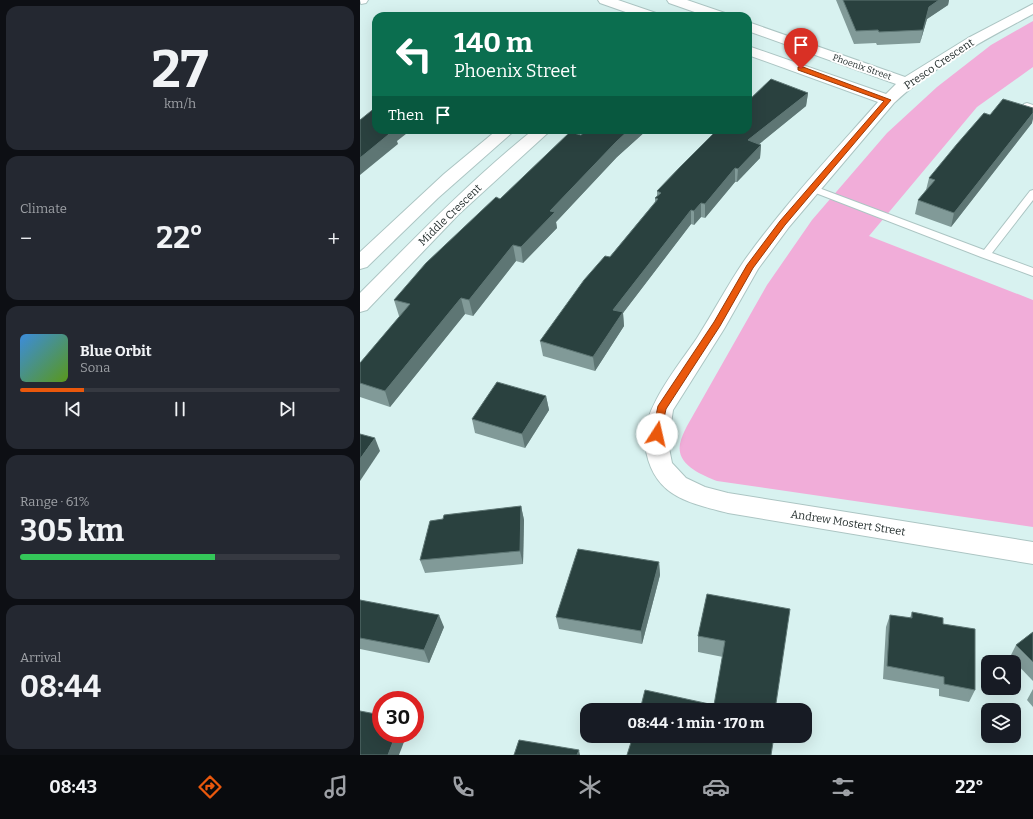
<!DOCTYPE html>
<html lang="en">
<head>
<meta charset="utf-8">
<style>
	:root { --surface:#171b24; --page:#242831; --text:#f1f3f6; --muted:#9ea1a6; --line:#363941; --accent:#ea580c }
	body { margin:0; font-family:Bitter,serif; background:var(--page); color:var(--text); height:100vh; display:flex; flex-direction:column; font-size:15px; white-space:nowrap }
	* { box-sizing:border-box; margin:0 }
	p { font-size:13px; color:var(--muted) }
	.icon { flex:none; width:22px; height:22px; fill:none; stroke:currentColor; stroke-width:2; stroke-linecap:round; stroke-linejoin:round }
	.map { position:relative; flex:1; overflow:hidden }
	.side { display:flex; flex-direction:column; gap:6px; padding:6px; background:#0d0f14; width:360px }
	.side>* { flex:none }
	.guide { position:absolute; left:12px; top:12px; width:380px; height:122px; border-radius:12px; box-shadow:0 4px 16px #0002; background:#0b6e4f; color:#fff; overflow:hidden }
	.buttons { position:absolute; left:621px; top:655px; display:grid; gap:8px }
	.buttons a { display:grid; place-items:center; width:40px; height:40px; border-radius:8px; background:var(--surface); box-shadow:0 4px 16px #0002; font-size:20px }
	.speed { position:absolute; left:12px; top:691px; display:flex; gap:8px; font-size:20px; font-weight:700; text-align:center }
	.speed>* { display:grid; place-content:center; width:52px; height:52px; border-radius:50%; background:var(--surface); box-shadow:0 4px 16px #0002; line-height:1 }
	.speed .limit { border:6px solid #d22; background:#fff; color:#111 }
	.pin { position:absolute; display:grid; place-items:center; width:34px; height:34px; color:#fff; margin:-41px -17px; border-radius:50% 50% 50% 0; rotate:-45deg; box-shadow:0 0 4px #0007 }
	.pin .icon { rotate:45deg }
	.me { position:absolute; width:44px; margin:-22px; rotate:10deg; stroke-linejoin:round; filter:drop-shadow(0 0 3px #0008) }
	.turn { display:flex; align-items:center; gap:14px; height:84px; padding:0 16px; font-size:18px }
	.turn .icon { width:52px; height:52px; stroke-width:2.5 }
	.turn b { display:block; font-size:28px; line-height:34px }
	.then { display:flex; align-items:center; height:38px; padding:0 16px; background:#0003; gap:8px; font-size:15px }
	.big { font-size:30px; font-weight:700; line-height:1.1 }
	.side .card { flex:1; display:flex; flex-direction:column; justify-content:center; gap:6px; min-width:0; padding:0 14px; border-radius:12px; background:var(--page) }
	.side .dial { align-items:center; gap:0 }
	.dial b { font-size:52px; line-height:1 }
	.song { display:flex; align-items:center; gap:12px }
	.cover { width:48px; height:48px; border-radius:6px; background:linear-gradient(135deg,hsl(210 70% 55%),hsl(90 70% 35%)) }
	.played { height:4px; border-radius:2px; background:linear-gradient(90deg,var(--accent) 20%,var(--line) 20%) }
	.keys { display:flex; justify-content:space-around; direction:ltr }
	.heat { display:flex; justify-content:space-between; align-items:center; font-size:22px; direction:ltr }
	.charge { height:6px; border-radius:3px; background:linear-gradient(90deg,#34c759 61%,var(--line) 0) }
	.trip { position:absolute; left:220px; top:703px; width:232px; height:40px; border-radius:12px; background:var(--surface); box-shadow:0 4px 16px #0002; font-weight:700; line-height:40px; text-align:center }
	.tab-bar { display:flex; height:64px; justify-content:space-around; align-items:center; background:#090b0e; color:var(--muted) }
	.tab-bar .icon { width:28px; height:28px }
	.tab-bar .active { color:var(--accent) }
	.tab-bar b { font-size:18px; color:var(--text) }
	main { display:flex; flex:1; min-height:0 }
	.map>svg:first-child { display:block }
	.green { fill:#f1add9 }
	.lines { fill:none; stroke-linecap:round; stroke-linejoin:round }
	.lane-casing { stroke:#acc5c3; stroke-width:2 }
	.street-casing { stroke:#acc5c3; stroke-width:2 }
	.lane { fill:#fff; fill-rule:evenodd }
	.street { fill:#fff; fill-rule:evenodd }
	.wall { fill:#819a98 }
	.shaded-wall { fill:#5e7674 }
	.building { fill:#2a413f; stroke:#5e7674 }
	.route { fill:#ea580c; stroke:#983908 }
	.labels { text-anchor:middle; dominant-baseline:central; stroke-width:4; stroke-linejoin:round; paint-order:stroke }
	.far-street-label { font-size:9px; fill:#252f2e; stroke:#fff }
	.street-label { font-size:11px; fill:#252f2e; stroke:#fff }
</style>
</head>
<body>
<main>
<section class="side">
<div class="card dial"><b>27</b><p>km/h</p></div>
<div class="card"><p>Climate</p>
<div class="heat"><a>−</a><b class="big">22°</b><a>+</a></div>
</div>
<div class="card">
<div class="song"><i class="cover"></i><div><b>Blue Orbit</b><p>Sona</p></div></div>
<div class="played"></div>
<div class="keys"><svg class="icon" aria-label="previous" viewBox="0 0 24 24"><path d="M18 5L8 12l10 7zM5 5v14"/></svg><svg class="icon" aria-label="pause" viewBox="0 0 24 24"><path d="M8 5v14M16 5v14"/></svg><svg class="icon" aria-label="next" viewBox="0 0 24 24"><path d="M6 5l10 7-10 7zM19 5v14"/></svg></div>
</div>
<div class="card"><p>Range · 61%</p><b class="big">305 km</b><div class="charge"></div></div>
<div class="card"><p>Arrival</p><b class="big">08:44</b></div>
</section>
<div class="map">
<svg width="673" height="755" viewBox="0 0 673 755">
	<rect width="100%" height="100%" fill="#d8f2f0"/>
	<!-- green -->
	<path class="green" d="M673,21v46l-56,40 -108,129 164,64v227l-316,-46c-15,-6 -41,-16 -37,-37 1,-6 4,-12 7,-18l80,-141 45,-65 75,-87 50,-46 54,-42z"/>
	<g class="lines">
		<!-- lane casing -->
		<g class="lane-casing">
			<g id="lane">
				<path d="M667,103l6,2v6l-10,-5 1,-2z"/>
				<path d="M451,185l173,65 46,-59 3,-1v10l-41,53 41,15v8l-52,-19 -173,-67 -2,-2z"/>
			</g>
		</g>
		<!-- street casing -->
		<g class="street-casing">
			<g id="street">
				<path d="M0,0h8l-2,3 -5,1z"/>
				<path d="M238,0h20l38,13 2,3h-21l-37,-13z"/>
				<path d="M307,0h20l38,13 2,3h-21l-37,-13z"/>
				<path d="M673,4v10c-48,26 -99,52 -139,89l-105,124 -31,42 -34,60 -51,81 -5,33 4,20 14,15 19,9 23,6 305,49v22l-305,-51c-43,-11 -76,-18 -83,-68 -5,-34 34,-80 52,-107 16,-25 30,-52 47,-77 40,-56 88,-107 134,-159l-130,-47v-9l138,48 10,-10 -148,-53v-9l157,55 63,-39z"/>
				<path d="M137,130h18l-77,68 -71,69 -7,2v-17l84,-78z"/>
				<path d="M173,130h18l-92,84 -92,96 -7,2v-19c56,-56 111,-113 173,-163z"/>
			</g>
		</g>
		<!-- lane -->
		<use href="#lane" class="lane"/>
		<!-- street -->
		<use href="#street" class="street"/>
	</g>
	<!-- wall -->
	<g class="wall">
		<path d="M476,0h113l-1,5 -21,14 -7,24 -43,2 -1,-2 -22,1z"/>
		<path d="M448,93l-2,13 -47,38 2,1 -1,13 -23,24h-2l-30,36 -4,-1 -7,8 -3,-1 -68,89 1,13 -29,45 -52,-15 -3,-15 115,-139v-4l2,-2v-5l70,-61h21z"/>
		<path d="M630,115l42,8 -81,104 -36,-13 3,-14 8,-10 3,-12z"/>
		<path d="M227,130h60l-30,27 -61,65 1,6 -34,35 -7,-2 -43,55 -8,-2 -75,93 -30,-10v-34l40,-47h-1l-5,-16 106,-101z"/>
		<path d="M186,396l3,14 -24,38 -50,-15 -3,-14z"/>
		<path d="M161,506l3,14 -1,44 -98,9 -5,-13z"/>
		<path d="M299,562l1,13 -18,69 -83,-15 -3,-12z"/>
		<path d="M347,594l68,116 -61,-5 9,-48 -25,-5v-16z"/>
		<path d="M0,600l84,27 -15,36 -69,-14z"/>
		<path d="M552,612l31,12 32,66 -6,12 -30,-6v-7l-56,-10 3,-52 4,-12 20,3z"/>
		<path d="M673,632v49l-23,-24 6,-12z"/>
		<path d="M673,689v18l-6,-7z"/>
	</g>
	<!-- shaded-wall -->
	<g class="shaded-wall">
		<path d="M579,0h10l-1,5 -21,14 -7,24 3,-13 6,-23z"/>
		<path d="M448,93l-2,13 -59,48 1,-14z"/>
		<path d="M673,113v6l-1,4 -81,104 3,-14z"/>
		<path d="M31,130h20l-14,11 1,3 -38,31v-17z"/>
		<path d="M269,130h18l-30,27 -61,65 1,6 -34,35 -2,-16 29,-36 66,-69z"/>
		<path d="M401,145l-1,13 -23,24 1,-13z"/>
		<path d="M375,168v14l-30,36v-14z"/>
		<path d="M341,203v14l-7,8v-14z"/>
		<path d="M331,210v14l-68,89 1,13 -29,45 -2,-14 20,-47z"/>
		<path d="M153,245l3,16 -43,55 -4,-16z"/>
		<path d="M101,298l4,16 -75,93 -5,-16z"/>
		<path d="M186,396l3,14 -24,38 -3,-14z"/>
		<path d="M15,438l5,13 -20,30v-22z"/>
		<path d="M161,506l3,14 -1,44 -3,-13z"/>
		<path d="M299,562l1,13 -18,69 -1,-13z"/>
		<path d="M79,615l5,12 -15,36 -5,-13z"/>
		<path d="M36,734h11l-8,21h-11z"/>
		<path d="M219,750l1,5h-3z"/>
	</g>
	<!-- building -->
	<g class="building">
		<path d="M483,0h96l-10,7 -6,23 -44,2 -1,-2 -22,1z"/>
		<path d="M152,14l1,2h-4z"/>
		<path d="M411,79l37,14 -60,47 13,5 -23,24 -3,-1 -30,36 -4,-1 -7,8 -3,-1 -78,100 10,2 -30,45 -53,-16 44,-61 21,-24 5,1 48,-58 -3,-1 6,-5 -4,-2 24,-25 36,-36h9l7,2 -1,-2h16v-29z"/>
		<path d="M643,99l30,9v5l-79,100 -36,-13 17,-20 -6,-2 28,-34 27,-31 6,2z"/>
		<path d="M16,107v23h18l-34,28v-38z"/>
		<path d="M227,130h42l-13,12 -66,69 5,1 -34,35 -8,-2 -44,55 -8,-2 -76,93 -25,-8v-20l50,-59 -16,-4 32,-37 70,-66 4,2 70,-67 11,3z"/>
		<path d="M137,382l49,14 -24,38 -50,-15z"/>
		<path d="M0,434l15,4 -15,21z"/>
		<path d="M161,506l-1,45 -100,9 10,-39 13,-2 1,-4z"/>
		<path d="M218,549l81,13 -18,69 -85,-14z"/>
		<path d="M347,594l83,15 -15,101h-135l5,-20 69,15 11,-64 -27,-5z"/>
		<path d="M0,600l79,15 -15,35 -64,-12z"/>
		<path d="M552,612l31,6v6l32,5v61l-31,-6v-7l-57,-11 3,-51 22,3z"/>
		<path d="M673,632v30l-17,-17z"/>
		<path d="M0,711l21,4v19h15l-8,21h-28z"/>
		<path d="M273,736h141l-3,19h-144z"/>
		<path d="M159,740l60,10 -2,5h-63z"/>
	</g>
	<!-- route -->
	<path class="route" d="M438,67h5l88,33 -106,125 -32,43 -33,58 -54,83 -6,28h-6l-2,-3 6,-28 56,-84 33,-57 33,-44 104,-120 -86,-31z"/>
	<g class="labels">
		<!-- far-street labels -->
		<g class="far-street-label">
			<text transform="translate(502 67) rotate(19)">Phoenix Street</text>
		</g>
		<!-- street labels -->
		<g class="street-label">
			<text transform="translate(579 64) rotate(-34)">Presco Crescent</text>
			<text transform="translate(90 215) rotate(-44)">Middle Crescent</text>
			<text transform="translate(488 523) rotate(9)">Andrew Mostert Street</text>
		</g>
	</g>
</svg>
<div class="buttons">
<a><svg class="icon" aria-label="search" viewBox="0 0 24 24"><circle cx="10" cy="10" r="6"/><path d="M15 15l6 6"/></svg></a>
<a><svg class="icon" aria-label="layers" viewBox="0 0 24 24"><path d="M12 4l9 5-9 5-9-5zM3 14l9 5 9-5"/></svg></a>
</div>
<div class="speed"><div class="limit">30</div></div>
<div class="pin" style="left:441px;top:69px;background:#d93025"><svg class="icon" aria-label="arrive" viewBox="0 0 24 24"><path d="M6 21V4h12l-3 4 3 4H6"/></svg></div>
<svg class="me" style="left:297px;top:434px" viewBox="-20 -20 40 40"><circle r="19" fill="#fff"/><path d="M0-13L10 11 0 6-10 11z" fill="#ea580c"/></svg>
<div class="trip">08:44 · 1 min · 170 m</div>
<div class="guide">
<div class="turn"><svg class="icon" aria-label="left" viewBox="0 0 24 24"><path d="M17 20v-9H6M10 6l-5 5 5 5"/></svg><div><b>140 m</b>Phoenix Street</div></div>
<div class="then">Then<svg class="icon" aria-label="arrive" viewBox="0 0 24 24"><path d="M6 21V4h12l-3 4 3 4H6"/></svg></div>
</div>
</div>
</main>
<nav class="tab-bar">
<b>08:43</b>
<svg class="icon active" aria-label="directions" viewBox="0 0 24 24"><path d="M12 3l9 9-9 9-9-9zM9 14v-3h6M13 9l2 2-2 2"/></svg>
<svg class="icon" aria-label="music" viewBox="0 0 24 24"><path d="M9 18V5l10-2v13"/><circle cx="6" cy="18" r="3"/><circle cx="16" cy="16" r="3"/></svg>
<svg class="icon" aria-label="phone" viewBox="0 0 24 24"><path d="M5 4h4l2 5-3 2q2 4 5 5l2-3 5 2v4C11 20 4 13 5 4z"/></svg>
<svg class="icon" aria-label="climate" viewBox="0 0 24 24"><path d="M12 3v18M4 7l16 10M4 17L20 7"/></svg>
<svg class="icon" aria-label="car" viewBox="0 0 24 24"><path d="M5 17H2v-5l4-1 3-4h7l3 4 3 1v5h-3M9 17h6M6 11h13"/><circle cx="7" cy="17" r="2"/><circle cx="17" cy="17" r="2"/></svg>
<svg class="icon" aria-label="filters" viewBox="0 0 24 24"><path d="M4 7h16M4 17h16"/><circle cx="9" cy="7" r="2"/><circle cx="15" cy="17" r="2"/></svg>
<b>22°</b>
</nav>
</body>
</html>
